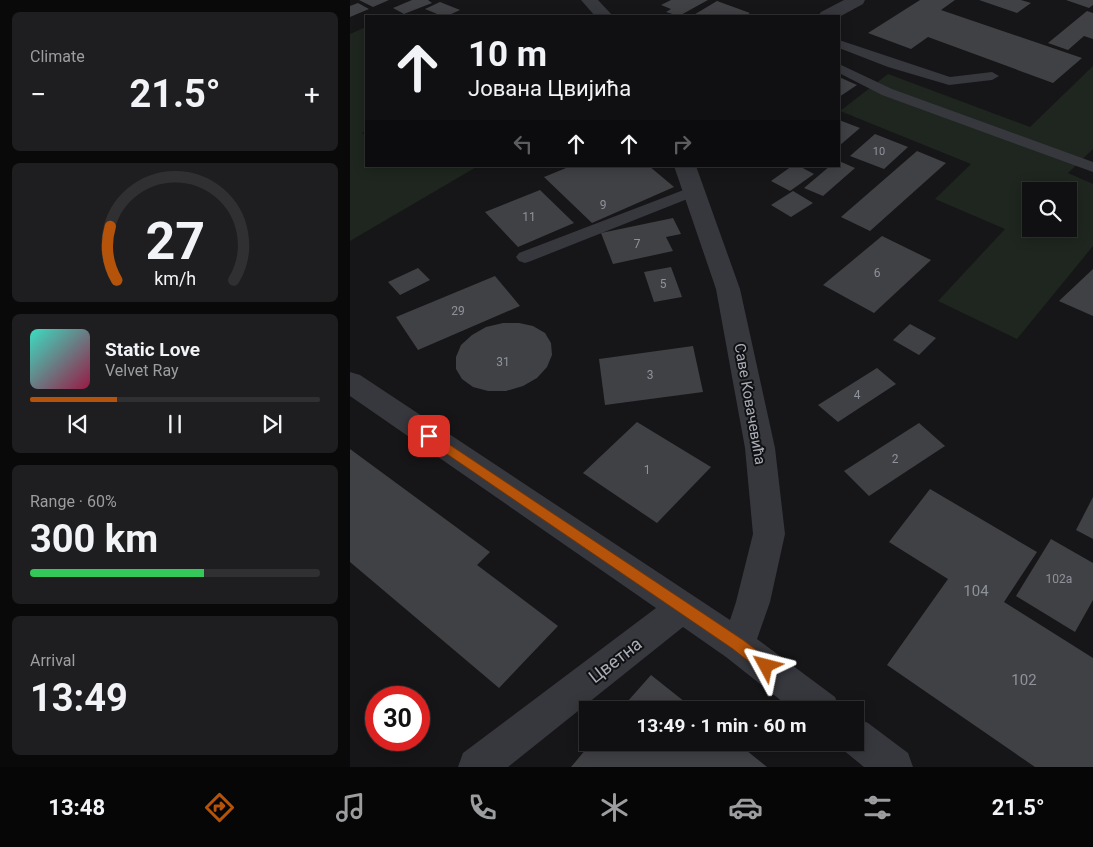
<!DOCTYPE html>
<html lang="en">
<head>
<meta charset="utf-8">
<style>
	:root { --surface:#101012; --page:#1e1e20; --text:#f1f3f6; --muted:#9c9d9f; --line:#303032; --accent:#b45309 }
	body { margin:0; font-family:Roboto,sans-serif; background:var(--page); color:var(--text); height:100vh; display:flex; flex-direction:column; font-size:19px; white-space:nowrap }
	* { box-sizing:border-box; margin:0 }
	p { font-size:16px; color:var(--muted) }
	.icon { flex:none; width:28px; height:28px; fill:none; stroke:currentColor; stroke-width:2; stroke-linecap:round; stroke-linejoin:round }
	.map { position:relative; flex:1; overflow:hidden }
	.details { display:flex; flex-direction:column; gap:12px; padding:12px; background:#09090a; width:350px }
	.details>* { flex:none }
	.top-card { position:absolute; left:15px; top:15px; width:475px; height:152px; border-radius:0px; box-shadow:0 2px 12px #0003,0 0 0 1px var(--line); background:#101012; color:var(--text); overflow:hidden }
	.fabs { position:absolute; left:672px; top:182px; display:grid; gap:10px }
	.fabs a { display:grid; place-items:center; width:55px; height:55px; border-radius:0px; background:var(--surface); box-shadow:0 2px 12px #0003,0 0 0 1px var(--line); font-size:25px }
	.speed { position:absolute; left:15px; top:686px; display:flex; gap:10px; font-size:25px; font-weight:700; text-align:center }
	.speed>* { display:grid; place-content:center; width:65px; height:65px; border-radius:50%; background:var(--surface); box-shadow:0 2px 12px #0003,0 0 0 1px var(--line); line-height:1 }
	.speed .limit { border:8px solid #d22; background:#fff; color:#111 }
	.pin { position:absolute; display:grid; place-items:center; width:42px; height:42px; color:#fff; margin:-21px; border-radius:10px; box-shadow:0 2px 8px #0006 }
	.me { position:absolute; width:55px; margin:-28px; rotate:308deg; stroke-linejoin:round; filter:drop-shadow(0 0 4px #0008) }
	.turn { display:flex; align-items:center; gap:18px; height:105px; padding:0 20px; font-size:22px }
	.turn .icon { width:65px; height:65px; stroke-width:2.5 }
	.turn b { display:block; font-size:35px; line-height:42px }
	.lanes { display:flex; align-items:center; height:48px; padding:0 20px; background:#0003; justify-content:center; gap:25px; direction:ltr }
	.lanes .off { opacity:.35 }
	.big { font-size:38px; font-weight:700; line-height:1.1 }
	.details .card { flex:1; display:flex; flex-direction:column; justify-content:center; gap:8px; min-width:0; padding:0 18px; border-radius:8px; background:var(--page) }
	.details .dial { align-items:center; gap:0 }
	.dial svg { height:130px; overflow:visible; fill:none; stroke:var(--line); stroke-width:7; stroke-linecap:round; text-anchor:middle }
	.dial text { fill:var(--text); stroke:none }
	.song { display:flex; align-items:center; gap:15px }
	.cover { width:60px; height:60px; border-radius:8px; background:linear-gradient(135deg,hsl(170 70% 55%),hsl(340 70% 35%)) }
	.played { height:5px; border-radius:2px; background:linear-gradient(90deg,var(--accent) 30%,var(--line) 30%) }
	.keys { display:flex; justify-content:space-around; direction:ltr }
	.heat { display:flex; justify-content:space-between; align-items:center; font-size:28px; direction:ltr }
	.charge { height:8px; border-radius:4px; background:linear-gradient(90deg,#34c759 60%,var(--line) 0) }
	.trip { position:absolute; left:229px; top:701px; width:285px; height:50px; border-radius:0px; background:var(--surface); box-shadow:0 2px 12px #0003,0 0 0 1px var(--line); font-weight:700; line-height:50px; text-align:center }
	.menu { display:flex; height:80px; justify-content:space-around; align-items:center; background:#060607; color:var(--muted) }
	.menu .icon { width:35px; height:35px }
	.menu .current { color:var(--accent) }
	.menu b { font-size:22px; color:var(--text) }
	main { display:flex; flex:1; min-height:0 }
	.map>svg:first-child { display:block }
	.green { fill:#1e261f; fill-rule:evenodd }
	.building { fill:#404145 }
	.lines { fill:none; stroke-linecap:round; stroke-linejoin:round }
	.lane { fill:#37383d; fill-rule:evenodd }
	.street { fill:#37383d; fill-rule:evenodd }
	.route { fill:#b45309; stroke:#753606 }
	.labels { text-anchor:middle; dominant-baseline:central; stroke-width:4; stroke-linejoin:round; paint-order:stroke }
	.far-number-label { font-size:11px; fill:#8e929b }
	.number-label { font-size:12px; fill:#8e929b }
	.street-label { font-size:15px; fill:#a8adb8; stroke:#111113 }
	.near-number-label { font-size:15px; fill:#8e929b }
	.near-street-label { font-size:18px; fill:#a8adb8; stroke:#111113 }
</style>
</head>
<body>
<main>
<section class="details">
<div class="card"><p>Climate</p>
<div class="heat"><a>−</a><b class="big">21.5°</b><a>+</a></div>
</div>
<div class="card dial"><svg viewBox="0 0 100 80">
<path d="M14 69A42 42 0 1 1 86 69"/>
<path d="M14 69A42 42 0 0 1 10 36" stroke="#b45309"/>
<text x="50" y="56" font-size="32" font-weight="700">27</text>
<text x="50" y="72" font-size="11">km/h</text>
</svg></div>
<div class="card">
<div class="song"><i class="cover"></i><div><b>Static Love</b><p>Velvet Ray</p></div></div>
<div class="played"></div>
<div class="keys"><svg class="icon" aria-label="previous" viewBox="0 0 24 24"><path d="M18 5L8 12l10 7zM5 5v14"/></svg><svg class="icon" aria-label="pause" viewBox="0 0 24 24"><path d="M8 5v14M16 5v14"/></svg><svg class="icon" aria-label="next" viewBox="0 0 24 24"><path d="M6 5l10 7-10 7zM19 5v14"/></svg></div>
</div>
<div class="card"><p>Range · 60%</p><b class="big">300 km</b><div class="charge"></div></div>
<div class="card"><p>Arrival</p><b class="big">13:49</b></div>
</section>
<div class="map">
<svg width="743" height="767" viewBox="0 0 743 767">
	<rect width="100%" height="100%" fill="#161618"/>
	<!-- green -->
	<g class="green">
		<path d="M16,27v104l-4,2 4,3v30h112l-128,75v-207z"/>
		<path d="M743,66v83l-25,24 25,11v62l-76,93 -79,-38 67,-72 -70,-30 36,-35 -131,-53 48,-37 142,53zM681,191h38v38h-38z"/>
	</g>
	<!-- building -->
	<g class="building">
		<path d="M9,0h30l-16,7z"/>
		<path d="M62,0h16l4,3 -28,11 -11,-6z"/>
		<path d="M321,0h37l-29,16 -13,-4 5,-3 -10,-4z"/>
		<path d="M570,0h35l-14,10 141,48 -29,25 -125,-46 -17,12 -43,-16z"/>
		<path d="M629,0h42l10,3 -14,10z"/>
		<path d="M716,0h27v5l-4,3z"/>
		<path d="M367,1l33,12 -5,3h-53z"/>
		<path d="M90,2l20,8 -13,6h-5l-17,-7z"/>
		<path d="M8,3l11,6 -19,8v-11z"/>
		<path d="M737,11l6,2v26l-9,-3 -16,14 -20,-7z"/>
		<path d="M489,77l18,8 -18,12z"/>
		<path d="M489,120l21,8 -21,18z"/>
		<path d="M525,134l33,13 -24,22 -34,-13z"/>
		<path d="M567,151l29,12 -76,68 -29,-14z"/>
		<path d="M489,161l16,7 -32,28 -19,-8 26,-22h9z"/>
		<path d="M221,166h78l25,21 -82,36 -48,-46z"/>
		<path d="M442,166h7l15,8 -24,17 -19,-10z"/>
		<path d="M190,190l34,33 -56,24 -33,-35z"/>
		<path d="M443,191l20,12 -22,14 -20,-12z"/>
		<path d="M323,218l8,16 -15,3 7,14 -60,13 -12,-31z"/>
		<path d="M532,236l49,24 -57,53 -51,-28z"/>
		<path d="M321,267l11,30 -28,5 -10,-30z"/>
		<path d="M68,268l12,12 -30,15 -12,-13z"/>
		<path d="M743,269v47l-34,-15z"/>
		<path d="M145,276l25,30 -102,44 -22,-33z"/>
		<path d="M153,323h16l14,3 12,7 6,10 1,12 -5,12 -10,11 -14,8 -17,5h-18l-15,-4 -11,-8 -6,-10v-12l5,-12 11,-10 14,-8z"/>
		<path d="M560,324l26,14 -17,17 -26,-15z"/>
		<path d="M343,346l10,46 -98,13 -6,-46z"/>
		<path d="M527,368l19,16 -58,38 -20,-17z"/>
		<path d="M287,422l74,45 -54,56 -74,-50z"/>
		<path d="M569,423l26,23 -76,50 -25,-25z"/>
		<path d="M0,449l140,103 -13,13 81,61 -59,62 -149,-126z"/>
		<path d="M580,489l107,63 -33,50 89,56v109h-58l-148,-102 61,-86 -59,-37z"/>
		<path d="M743,497v42l-17,-9z"/>
		<path d="M701,539l42,24v37l-18,32 -59,-36z"/>
		<path d="M301,675l44,35h-75z"/>
		<path d="M242,742h144l31,25h-196z"/>
	</g>
	<g class="lines">
		<!-- lane -->
		<g class="lane">
			<path d="M489,40l111,37 42,-5 7,4 -7,4 -43,5 -61,-18 -49,-19z"/>
			<path d="M489,64l53,25 201,73v10l-211,-77 -43,-22z"/>
			<path d="M344,186l6,2 2,3 -2,3 -169,67 -6,2 -6,-2 -3,-4 3,-4z"/>
		</g>
		<!-- street -->
		<g class="street">
			<path d="M231,0h17l15,16h-18z"/>
			<path d="M494,0h21l-2,4 -24,13 -21,-1 3,-4z"/>
			<path d="M324,166h22l44,123 35,159 10,86 -15,68 -13,37 78,58 5,13h-47l-67,-53 -43,-30 -175,140h-50l5,-14 193,-145 -306,-212v-24l10,3 370,245 6,-18 17,-68 -8,-86 -29,-159z"/>
			<path d="M505,717l13,6 40,30 5,14h-49l-22,-18 -3,-7h16z"/>
		</g>
	</g>
	<!-- route -->
	<path class="route" d="M79,431l314,209 28,21 3,5 -3,5 -5,2 -5,-2 -28,-22 -308,-210 -2,-3 2,-3z"/>
	<g class="labels">
		<!-- far-number labels -->
		<g class="far-number-label">
			<text x="529" y="151">10</text>
		</g>
		<!-- number labels -->
		<g class="number-label">
			<text x="253" y="205">9</text>
			<text x="179" y="217">11</text>
			<text x="287" y="244">7</text>
			<text x="527" y="273">6</text>
			<text x="313" y="284">5</text>
			<text x="108" y="311">29</text>
			<text x="153" y="362">31</text>
			<text x="300" y="375">3</text>
			<text x="507" y="395">4</text>
			<text x="545" y="459">2</text>
			<text x="297" y="470">1</text>
			<text x="709" y="579">102a</text>
		</g>
		<!-- street labels -->
		<g class="street-label">
			<text transform="translate(400 404) rotate(80)">Саве Ковачевића</text>
		</g>
		<!-- near-number labels -->
		<g class="near-number-label">
			<text x="626" y="591">104</text>
			<text x="674" y="680">102</text>
		</g>
		<!-- near-street labels -->
		<g class="near-street-label">
			<text transform="translate(265 660) rotate(-38)">Цветна</text>
		</g>
	</g>
</svg>
<div class="fabs">
<a><svg class="icon" aria-label="search" viewBox="0 0 24 24"><circle cx="10" cy="10" r="6"/><path d="M15 15l6 6"/></svg></a>
</div>
<div class="speed"><div class="limit">30</div></div>
<div class="pin" style="left:79px;top:436px;background:#d93025"><svg class="icon" aria-label="arrive" viewBox="0 0 24 24"><path d="M6 21V4h12l-3 4 3 4H6"/></svg></div>
<svg class="me" style="left:416px;top:666px" viewBox="-20 -20 40 40"><path d="M0-17L14 15 0 8-14 15z" fill="#b45309" stroke="#fff" stroke-width="4"/></svg>
<div class="trip">13:49 · 1 min · 60 m</div>
<div class="top-card">
<div class="turn"><svg class="icon" aria-label="ahead" viewBox="0 0 24 24"><path d="M12 20V5M6 11l6-6 6 6"/></svg><div><b>10 m</b>Јована Цвијића</div></div>
<div class="lanes"><svg class="icon off" aria-label="left" viewBox="0 0 24 24"><path d="M17 20v-9H6M10 6l-5 5 5 5"/></svg><svg class="icon" aria-label="ahead" viewBox="0 0 24 24"><path d="M12 20V5M6 11l6-6 6 6"/></svg><svg class="icon" aria-label="ahead" viewBox="0 0 24 24"><path d="M12 20V5M6 11l6-6 6 6"/></svg><svg class="icon off" aria-label="right" viewBox="0 0 24 24"><path d="M7 20v-9h11M14 6l5 5-5 5"/></svg></div>
</div>
</div>
</main>
<nav class="menu">
<b>13:48</b>
<svg class="icon current" aria-label="directions" viewBox="0 0 24 24"><path d="M12 3l9 9-9 9-9-9zM9 14v-3h6M13 9l2 2-2 2"/></svg>
<svg class="icon" aria-label="music" viewBox="0 0 24 24"><path d="M9 18V5l10-2v13"/><circle cx="6" cy="18" r="3"/><circle cx="16" cy="16" r="3"/></svg>
<svg class="icon" aria-label="phone" viewBox="0 0 24 24"><path d="M5 4h4l2 5-3 2q2 4 5 5l2-3 5 2v4C11 20 4 13 5 4z"/></svg>
<svg class="icon" aria-label="climate" viewBox="0 0 24 24"><path d="M12 3v18M4 7l16 10M4 17L20 7"/></svg>
<svg class="icon" aria-label="car" viewBox="0 0 24 24"><path d="M5 17H2v-5l4-1 3-4h7l3 4 3 1v5h-3M9 17h6M6 11h13"/><circle cx="7" cy="17" r="2"/><circle cx="17" cy="17" r="2"/></svg>
<svg class="icon" aria-label="filters" viewBox="0 0 24 24"><path d="M4 7h16M4 17h16"/><circle cx="9" cy="7" r="2"/><circle cx="15" cy="17" r="2"/></svg>
<b>21.5°</b>
</nav>
</body>
</html>
